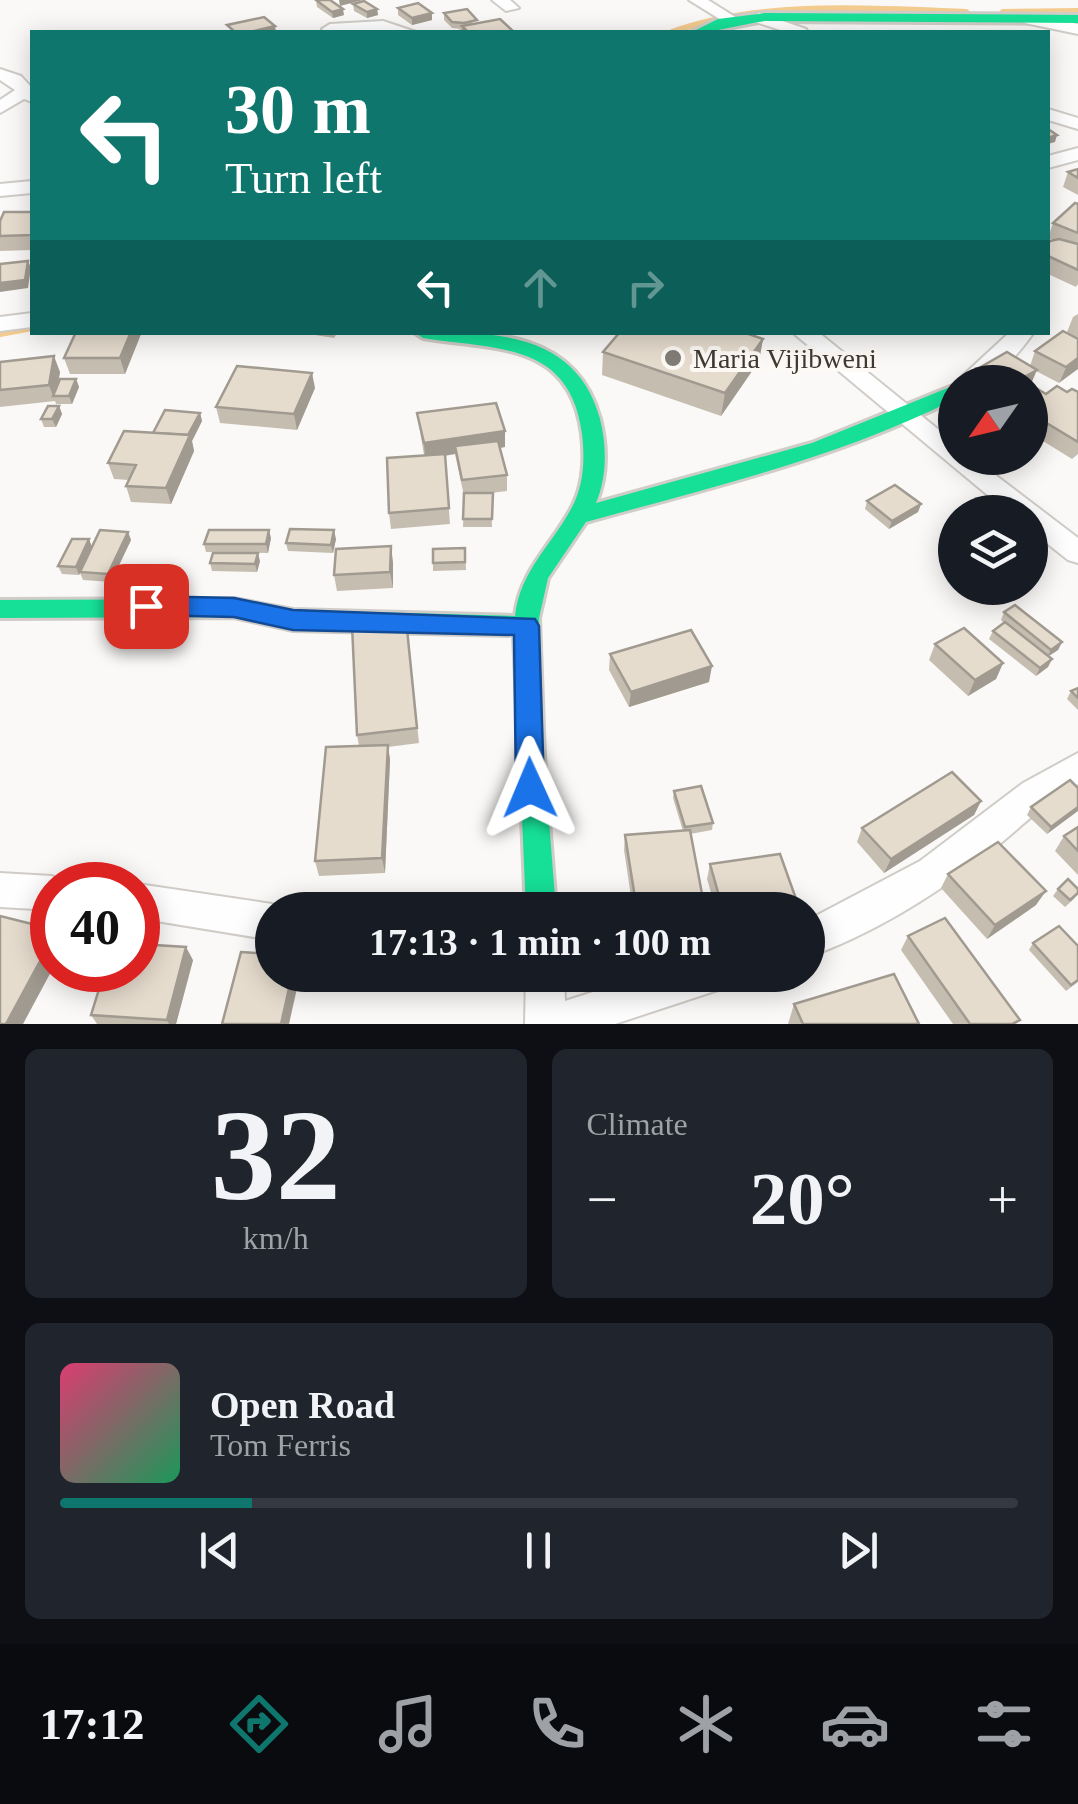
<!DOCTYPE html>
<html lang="en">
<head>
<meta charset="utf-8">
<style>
	:root { --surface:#171b24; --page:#20242c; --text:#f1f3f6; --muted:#9ea1a6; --line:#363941; --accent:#0f766e }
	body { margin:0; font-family:"Times New Roman",serif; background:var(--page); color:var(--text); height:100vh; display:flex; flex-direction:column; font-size:38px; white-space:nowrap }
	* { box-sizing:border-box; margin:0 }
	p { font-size:32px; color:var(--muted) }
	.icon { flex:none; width:55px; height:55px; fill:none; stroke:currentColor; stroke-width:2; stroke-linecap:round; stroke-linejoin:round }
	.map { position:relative; height:1024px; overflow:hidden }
	.sheet { display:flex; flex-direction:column; gap:25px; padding:25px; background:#0d0f14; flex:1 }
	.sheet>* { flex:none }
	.guide { position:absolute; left:30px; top:30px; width:1020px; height:305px; border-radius:0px; box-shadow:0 5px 25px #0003; background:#0f766e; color:#fff; overflow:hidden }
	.needle { width:65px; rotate:236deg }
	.tools { position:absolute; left:938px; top:365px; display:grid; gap:20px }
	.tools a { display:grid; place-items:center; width:110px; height:110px; border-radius:50%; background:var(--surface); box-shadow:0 5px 25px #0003; font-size:50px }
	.speed { position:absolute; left:30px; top:862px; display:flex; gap:20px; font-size:50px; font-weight:700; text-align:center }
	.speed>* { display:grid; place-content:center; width:130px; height:130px; border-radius:50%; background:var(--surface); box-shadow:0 5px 25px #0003; line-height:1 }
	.speed .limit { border:15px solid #d22; background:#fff; color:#111 }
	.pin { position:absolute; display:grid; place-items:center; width:85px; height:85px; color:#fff; margin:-42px; border-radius:20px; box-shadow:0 5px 15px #0006 }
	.me { position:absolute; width:110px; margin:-55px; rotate:359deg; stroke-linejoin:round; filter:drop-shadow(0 0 8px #0008) }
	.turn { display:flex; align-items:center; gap:35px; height:210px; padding:0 30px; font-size:45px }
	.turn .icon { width:130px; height:130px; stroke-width:2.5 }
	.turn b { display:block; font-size:70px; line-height:85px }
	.lanes { display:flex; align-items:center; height:95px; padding:0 30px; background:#0003; justify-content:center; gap:50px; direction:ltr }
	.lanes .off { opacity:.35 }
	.big { font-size:75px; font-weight:700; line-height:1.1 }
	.sheet .widget { flex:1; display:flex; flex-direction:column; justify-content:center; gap:15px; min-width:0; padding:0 35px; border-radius:15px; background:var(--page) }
	.sheet .dial { align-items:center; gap:0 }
	.dial b { font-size:130px; line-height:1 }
	.song { display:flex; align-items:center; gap:30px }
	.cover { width:120px; height:120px; border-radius:15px; background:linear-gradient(135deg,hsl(340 70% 55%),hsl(150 70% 35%)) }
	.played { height:10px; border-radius:5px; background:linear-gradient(90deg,var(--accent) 20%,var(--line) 20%) }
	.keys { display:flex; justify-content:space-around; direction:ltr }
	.heat { display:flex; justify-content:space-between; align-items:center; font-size:55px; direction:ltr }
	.sheet .tiles { flex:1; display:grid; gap:25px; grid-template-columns:1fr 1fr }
	.widget:last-child { grid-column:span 2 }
	.trip { position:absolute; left:255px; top:892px; width:570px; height:100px; border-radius:50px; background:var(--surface); box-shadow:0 5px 25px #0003; font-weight:700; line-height:100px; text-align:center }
	.tab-bar { display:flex; height:160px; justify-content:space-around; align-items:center; background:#090b0e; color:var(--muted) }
	.tab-bar .icon { width:70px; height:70px }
	.tab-bar .selected { color:var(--accent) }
	.tab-bar b { font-size:45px; color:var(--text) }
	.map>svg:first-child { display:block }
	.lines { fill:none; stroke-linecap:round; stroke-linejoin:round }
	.stream-far1 { stroke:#f3cb8f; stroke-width:6 }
	.stream { stroke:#f3cb8f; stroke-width:8 }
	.street-casing { stroke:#d0ccc7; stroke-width:4 }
	.fast-casing { stroke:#d0ccc7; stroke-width:6 }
	.street { fill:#fefefe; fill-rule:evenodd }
	.fast { fill:#16e098; fill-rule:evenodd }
	.wall { fill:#c6bdb1 }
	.shaded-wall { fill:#a19a90 }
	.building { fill:#e6dcce; stroke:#a19a90; stroke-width:2.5 }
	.route { fill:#1a73e8; stroke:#114b97; stroke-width:2.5 }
	.poi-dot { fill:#817d76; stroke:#fdf9f5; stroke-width:4 }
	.labels { text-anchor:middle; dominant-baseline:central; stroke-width:8; stroke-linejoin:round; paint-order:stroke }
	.poi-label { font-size:28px; fill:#403a31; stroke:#fdf9f5; text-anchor:start }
</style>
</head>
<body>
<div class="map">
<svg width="1078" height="1024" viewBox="0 0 1078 1024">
	<rect width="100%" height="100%" fill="#fbf9f7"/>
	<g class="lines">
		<!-- stream-far1 -->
		<g class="stream-far1">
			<path d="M1003,12l75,-1"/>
			<path d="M672,32c91,-32 198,-24 294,-20"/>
		</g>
		<!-- stream -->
		<path class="stream" d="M0,333l32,-6"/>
		<!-- street casing -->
		<g class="street-casing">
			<g id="street">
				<path d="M492,0h18l9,8 -13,3z"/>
				<path d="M689,0h19l32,20 -14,3z"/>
				<path d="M759,13l47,16 2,3h-22l-33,-11 -2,-3z"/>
				<path d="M1031,15l47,9v10l-53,-11 -2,-3z"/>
				<path d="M383,21l33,11h-91l-3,-3 8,-5z"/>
				<path d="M0,69l21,7 11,12v14l-8,-3 -24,14v-13l15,-10 -15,-10z"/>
				<path d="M1048,109l30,9v11l-30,-9z"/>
				<path d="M1078,148v12l-30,8v-12z"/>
				<path d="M32,181v12l-32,3v-12z"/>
				<path d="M32,313v14l-32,4v-14z"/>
				<path d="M792,332h26l137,111v15h18l105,80v25l-10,-3 -38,-30v-18h-22z"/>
				<path d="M1010,332h24c-23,32 -38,50 -78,50z"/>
				<path d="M1078,753v31c-36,20 -64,50 -97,75 -50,39 -113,77 -173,98v-37l112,-59 103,-78z"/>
				<path d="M0,873l52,3 15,9h-15v25l-52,-3z"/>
				<path d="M138,884l134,20 14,6h-14v30l-134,-22v-33h-4z"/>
				<path d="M526,975h38l1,26 81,-26h80l-5,14 -106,35h-90z"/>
			</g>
		</g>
		<!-- fast casing -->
		<g class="fast-casing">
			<g id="fast">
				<path d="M765,13l313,2v8l-313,-2c-24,3 -50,12 -73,11l26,-13z"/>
				<path d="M414,332c77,0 162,-2 186,87 7,28 7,58 -4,84l216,-60 143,-58v14c-117,59 -243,88 -369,123l-38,56 -9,40 5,139 12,153h-30l-12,-275 -221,-5 -59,-13 -234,1v-18l234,-1 59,11 222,6c5,-45 36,-70 56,-107 13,-23 14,-50 11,-75 -12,-93 -86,-84 -159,-96z"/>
			</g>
		</g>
		<!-- street -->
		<use href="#street" class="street"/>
		<!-- fast -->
		<use href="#fast" class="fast"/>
	</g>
	<!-- wall -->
	<g class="wall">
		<path d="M316,0l28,15 -11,3 -16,-11z"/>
		<path d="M353,4l24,5 1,6 -11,3 -13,-7z"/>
		<path d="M398,8l34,5v7l-20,5 -14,-10z"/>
		<path d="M444,13l33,11 36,7v1h-54l3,-1v-2l-10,-1 -8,-8z"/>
		<path d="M1078,169v26l-15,-8 5,-15z"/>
		<path d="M1078,202v82l-2,3 -28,-13v-30l4,-4 -4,-2 5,-15z"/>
		<path d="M32,212v38l-32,1v-30z"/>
		<path d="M1078,314v24l-11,-6 6,-15z"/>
		<path d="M76,332h65v2l-16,40h-55l-6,-16z"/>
		<path d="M315,332h23l-4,6 -19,-3z"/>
		<path d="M763,339l-4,22 -38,55 -119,-41 1,-23z"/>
		<path d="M1078,339l-19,44 -23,-12 -6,15v-4h-56l5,-14 51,-2 5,-15z"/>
		<path d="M0,362l60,10 -3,14 19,-7 3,8 -7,17h-16l-1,-3 -55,6z"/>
		<path d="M315,388l-18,42 -77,-7 -4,-16z"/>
		<path d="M1030,389l16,5 32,-2v62l-6,5 -42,-26z"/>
		<path d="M59,406l3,8 -6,13h-12l-3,-8z"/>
		<path d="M200,413l2,8 -10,20 2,10 -23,53 -40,-2 -5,-16 3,-6 -15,-1 -6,-16 45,-30z"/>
		<path d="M417,413l88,18v16l-5,1 7,27v16l-16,2 1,34h-29l1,-31 -9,-42 -10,2 5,68 -59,5 -2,-16 35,-58z"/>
		<path d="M867,501l54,3 -3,8 -29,17 -24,-20z"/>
		<path d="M128,532l3,8 -20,42 -28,-2 -3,-7 -1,2 -17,-1 -4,-8 31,-27 3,8z"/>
		<path d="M271,538l-3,15 -62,-1 -2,-8z"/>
		<path d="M336,539l-3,14 -45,-2 -2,-8z"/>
		<path d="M465,548l1,22 -33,1v-8z"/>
		<path d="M260,561l-3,11 -45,-1 -2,-8z"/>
		<path d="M393,562v26l-56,3 -3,-16z"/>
		<path d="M1004,612l58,30 -4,8 -9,6 3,3 -4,8 -12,9 -47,-37 4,-8 11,-8 -3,-3z"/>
		<path d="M406,619l13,124 -31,4 2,13 -5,113 -66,3 -4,-15 44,-115 -2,-11z"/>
		<path d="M935,644l68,19 -7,16 -28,17 -39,-36z"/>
		<path d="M610,654l99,28 -80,25 -20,-37z"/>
		<path d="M1078,688v22l-11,-11 4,-8z"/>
		<path d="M1078,788l-31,46 -20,-19 4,-8z"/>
		<path d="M674,791l39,32 -1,7 -22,4 13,65 -3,11h-67l-9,-60 1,-15 58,-4 -10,-33z"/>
		<path d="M981,801l-7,14 -90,58 -27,-31 5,-14z"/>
		<path d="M1078,827v48l-23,-24 9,-15z"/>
		<path d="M710,864l90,46h-84l-9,-31z"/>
		<path d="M948,874l88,31 -49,34 -46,-51z"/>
		<path d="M1058,889l17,9 -10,9 -12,-11z"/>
		<path d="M908,936l109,88h-64l-52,-74z"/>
		<path d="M1033,943l45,3v36l-12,9 -37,-41z"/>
		<path d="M193,960l-17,64h-79l-6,-9z"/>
		<path d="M794,1004l125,20h-131z"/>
	</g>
	<!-- shaded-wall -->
	<g class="shaded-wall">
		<path d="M339,0h24l-23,6z"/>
		<path d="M343,9l1,6 -11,3 -1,-6z"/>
		<path d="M377,9l1,6 -11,3v-6z"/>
		<path d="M432,13v7l-20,5v-7z"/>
		<path d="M275,26l1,6h-26z"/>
		<path d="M1057,135l-2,7 -7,2v-6z"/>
		<path d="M28,261l3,7 -3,20 -28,4v-9z"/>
		<path d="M131,332l10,2 -16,40 -5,-16z"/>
		<path d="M763,339l-4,22 -38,55 4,-23z"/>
		<path d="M54,356l6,16 -4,24h-3l-4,-11z"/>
		<path d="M1078,358v11l-19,14 7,-16z"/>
		<path d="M1037,370l-7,16v-4h-15z"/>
		<path d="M312,373l3,15 -18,42 -3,-16z"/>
		<path d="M76,379l3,8 -7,17 -3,-8z"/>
		<path d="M59,406l3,8 -6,13 -4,-8z"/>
		<path d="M200,413l2,8 -10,20 2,10 -23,53 -5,-16 21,-50z"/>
		<path d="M505,431v16l-49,7 -1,-8v8l-30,4 -1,-15z"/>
		<path d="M921,504l-3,8 -29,17 3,-8z"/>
		<path d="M269,530l2,8 -3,15 -2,-9z"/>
		<path d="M334,530l2,9 -3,14 -2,-8z"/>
		<path d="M128,532l3,8 -20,42 -3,-8z"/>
		<path d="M89,539l3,9 -13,27 -3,-8z"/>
		<path d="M391,546l2,16v26l-3,-16z"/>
		<path d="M258,553l2,8 -3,11 -2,-8z"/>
		<path d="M1062,642l-4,8 -11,7 4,-7z"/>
		<path d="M1052,659l-4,8 -12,9 4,-8z"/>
		<path d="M1003,663l-7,16 -28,17 7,-16z"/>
		<path d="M712,666l-3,16 -80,25 2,-15z"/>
		<path d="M388,745l2,15 -5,113 -3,-15z"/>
		<path d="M981,801l-7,14 -90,58 7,-14z"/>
		<path d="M1078,807v4l-31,23 4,-7z"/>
		<path d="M1046,891l-10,14 -49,34 8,-14z"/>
		<path d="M52,939v31l-29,54h-17z"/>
		<path d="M186,947l7,13 -17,64h-7l-2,-4z"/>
		<path d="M292,975h8l-11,49h-8z"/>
	</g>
	<!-- building -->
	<g class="building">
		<path d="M316,0h14l13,9 -11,3z"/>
		<path d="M364,1l13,8 -10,3 -14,-8z"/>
		<path d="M418,3l14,10 -20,5 -14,-10z"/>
		<path d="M467,9l10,11 -13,3 -12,-1 -8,-9z"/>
		<path d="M264,17l11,9 -25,6h-15l-8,-7z"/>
		<path d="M500,19l13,12 -8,1 -46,-1 7,-1 -4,-4z"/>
		<path d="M1048,129l9,6 -9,3z"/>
		<path d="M1078,169v9l-10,-6z"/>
		<path d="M1075,203l3,1v29l-25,-10z"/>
		<path d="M4,212h28v23l-32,1v-15z"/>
		<path d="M1059,239l19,5v26l-30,-14v-12l2,-3z"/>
		<path d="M28,261l-3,19 -25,3v-19z"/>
		<path d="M1063,331l15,8v19l-12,9 -31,-16z"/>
		<path d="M76,332h55l-11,26h-56z"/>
		<path d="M620,332h123l20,7 -38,54 -122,-41z"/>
		<path d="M1007,352l30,18 -22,12h-13l-23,-14z"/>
		<path d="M54,356l-5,29 -49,5v-28z"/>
		<path d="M237,366l75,7 -18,41 -78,-7z"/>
		<path d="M60,379h16l-7,17h-16z"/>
		<path d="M1057,386l10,6 5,-3 6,3v50l-48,-29v-24l4,-2 12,7z"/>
		<path d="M496,403l9,28 -81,12 -7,-30z"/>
		<path d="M48,406h11l-7,13h-11z"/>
		<path d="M165,410l35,3 -12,22 -35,-2z"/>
		<path d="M124,431l66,4 -24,53 -40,-2 10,-21 -28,-2z"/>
		<path d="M498,441l9,34 -45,5 -7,-34z"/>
		<path d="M445,454l4,54 -60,5 -2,-55z"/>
		<path d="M895,485l26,19 -29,17 -25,-20z"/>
		<path d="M464,493h29l-1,26h-29z"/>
		<path d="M290,529l44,1 -3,15 -45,-2z"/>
		<path d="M100,530l28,2 -20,42 -28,-2z"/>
		<path d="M209,530h60l-3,14h-62z"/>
		<path d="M72,539h17l-13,28 -18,-1z"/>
		<path d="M391,546l-1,26 -56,3 2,-26z"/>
		<path d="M465,548v14l-32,1v-14z"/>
		<path d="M213,553h45l-3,11 -45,-1z"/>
		<path d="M1015,605l47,37 -11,8 -47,-38z"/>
		<path d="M406,619l11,109 -60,7 -5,-110z"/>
		<path d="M1005,622l47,37 -12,9 -47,-37z"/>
		<path d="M964,628l39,35 -28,17 -40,-36z"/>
		<path d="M691,630l21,36 -81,26 -21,-38z"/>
		<path d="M1078,688v10l-7,-7z"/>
		<path d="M388,745l-6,113 -67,3 11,-114z"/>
		<path d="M952,772l29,29 -90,58 -29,-31z"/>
		<path d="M1070,780l8,8v19l-27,20 -20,-20z"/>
		<path d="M701,786l12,37 -28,4 -11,-36z"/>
		<path d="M1078,827v24l-14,-15z"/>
		<path d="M690,830l13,69 -67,5 -11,-69z"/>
		<path d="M998,842l48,49 -51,34 -47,-51z"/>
		<path d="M780,854l20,56h-77l-13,-46z"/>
		<path d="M1068,879l10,10v4l-8,7 -12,-11z"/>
		<path d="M0,916l52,13v10l-46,85h-6z"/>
		<path d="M945,918l75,102 -8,4h-42l-62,-88z"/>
		<path d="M1059,926l19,20v34l-7,5 -38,-42z"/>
		<path d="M138,944l48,3 -19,73 -76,-5 14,-45h33z"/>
		<path d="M241,952l31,2v21h20l-11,49h-59z"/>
		<path d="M894,974l25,50h-116l-9,-20z"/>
	</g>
	<!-- route -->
	<path class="route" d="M146,596l88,2 59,12 242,9 4,7 5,162 -4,9 -10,4 -10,-4 -4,-9 -2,-153 -221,-5 -59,-13 -88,-2 -9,-3 -4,-6 4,-7z"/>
	<!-- markers -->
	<circle class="poi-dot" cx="673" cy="358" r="10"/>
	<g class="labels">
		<!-- poi labels -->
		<g class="poi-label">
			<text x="693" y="358">Maria Vijibweni</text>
		</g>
	</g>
</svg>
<div class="tools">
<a><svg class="needle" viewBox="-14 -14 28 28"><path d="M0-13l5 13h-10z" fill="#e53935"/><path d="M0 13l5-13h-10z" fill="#9ea1a6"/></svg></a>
<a><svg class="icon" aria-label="layers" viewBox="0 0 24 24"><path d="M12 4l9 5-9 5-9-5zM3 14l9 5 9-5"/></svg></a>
</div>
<div class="speed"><div class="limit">40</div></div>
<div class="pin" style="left:146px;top:606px;background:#d93025"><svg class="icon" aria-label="arrive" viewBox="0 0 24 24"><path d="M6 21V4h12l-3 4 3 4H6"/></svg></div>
<svg class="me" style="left:530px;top:788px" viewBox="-20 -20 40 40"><path d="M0-17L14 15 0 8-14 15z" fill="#1a73e8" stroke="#fff" stroke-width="4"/></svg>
<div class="trip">17:13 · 1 min · 100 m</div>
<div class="guide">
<div class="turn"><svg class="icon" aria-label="left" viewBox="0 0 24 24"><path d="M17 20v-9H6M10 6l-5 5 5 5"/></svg><div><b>30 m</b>Turn left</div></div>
<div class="lanes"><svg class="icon" aria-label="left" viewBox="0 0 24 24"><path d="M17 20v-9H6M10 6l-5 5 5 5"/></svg><svg class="icon off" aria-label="ahead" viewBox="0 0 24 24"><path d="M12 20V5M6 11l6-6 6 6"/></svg><svg class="icon off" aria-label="right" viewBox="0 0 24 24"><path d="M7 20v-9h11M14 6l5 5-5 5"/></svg></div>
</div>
</div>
<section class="sheet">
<div class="tiles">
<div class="widget dial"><b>32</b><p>km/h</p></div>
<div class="widget"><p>Climate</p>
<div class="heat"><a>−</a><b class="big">20°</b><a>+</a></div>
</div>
<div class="widget">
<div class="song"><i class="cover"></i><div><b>Open Road</b><p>Tom Ferris</p></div></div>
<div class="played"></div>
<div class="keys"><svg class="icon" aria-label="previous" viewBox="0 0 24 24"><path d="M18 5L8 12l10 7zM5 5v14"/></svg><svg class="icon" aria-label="pause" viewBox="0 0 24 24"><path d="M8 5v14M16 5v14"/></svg><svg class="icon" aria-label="next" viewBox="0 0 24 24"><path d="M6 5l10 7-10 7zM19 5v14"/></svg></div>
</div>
</div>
</section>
<nav class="tab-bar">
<b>17:12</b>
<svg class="icon selected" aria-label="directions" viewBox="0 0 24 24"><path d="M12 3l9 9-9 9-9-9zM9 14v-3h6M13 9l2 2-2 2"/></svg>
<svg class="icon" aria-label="music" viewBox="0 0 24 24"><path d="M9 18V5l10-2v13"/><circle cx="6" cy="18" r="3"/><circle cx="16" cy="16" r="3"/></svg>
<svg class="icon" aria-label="phone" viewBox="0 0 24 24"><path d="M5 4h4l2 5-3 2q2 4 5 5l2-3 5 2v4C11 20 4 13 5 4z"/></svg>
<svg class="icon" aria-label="climate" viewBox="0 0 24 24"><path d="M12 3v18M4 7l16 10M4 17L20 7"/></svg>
<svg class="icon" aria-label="car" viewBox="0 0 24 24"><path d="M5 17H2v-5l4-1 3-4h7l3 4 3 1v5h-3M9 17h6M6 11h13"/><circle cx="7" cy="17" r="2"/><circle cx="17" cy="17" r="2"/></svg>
<svg class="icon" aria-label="filters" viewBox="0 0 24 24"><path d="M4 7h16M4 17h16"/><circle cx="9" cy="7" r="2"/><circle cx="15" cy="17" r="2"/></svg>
</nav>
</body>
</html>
